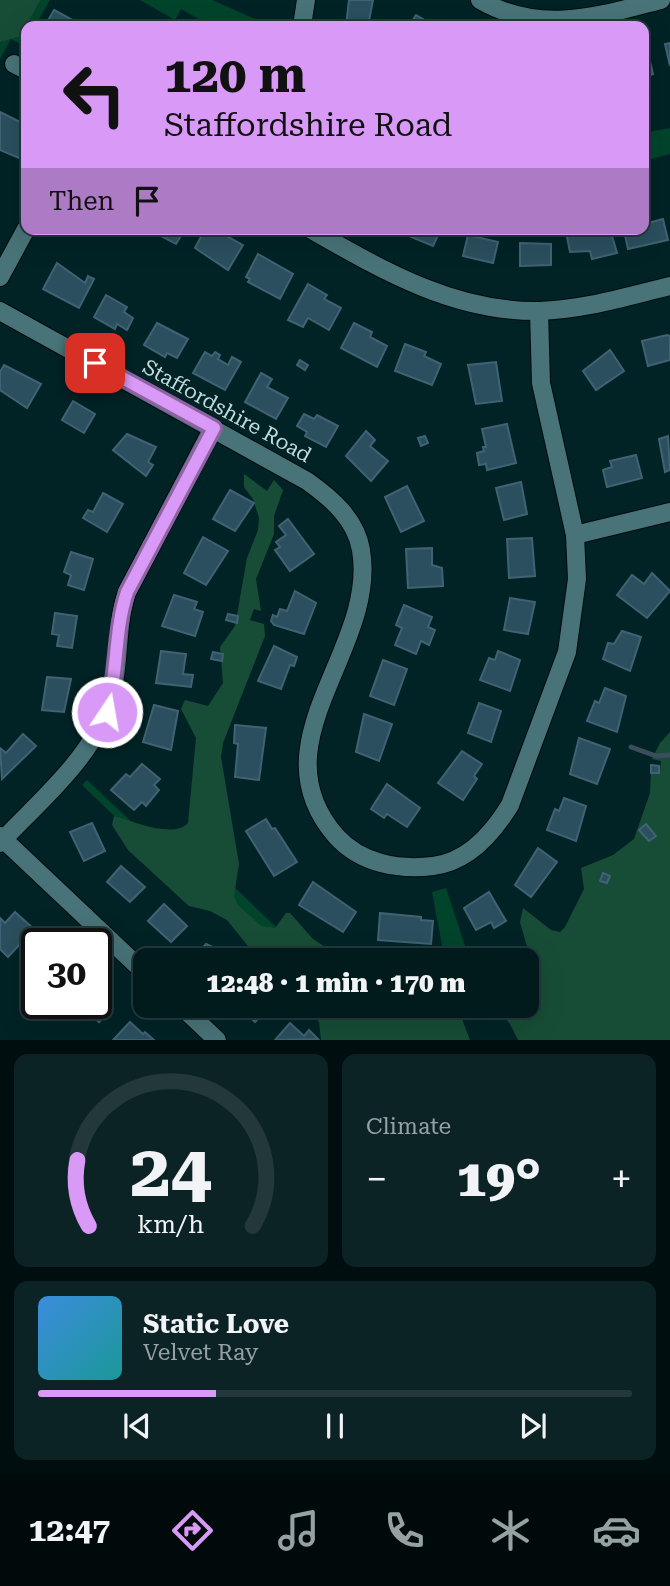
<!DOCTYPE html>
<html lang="en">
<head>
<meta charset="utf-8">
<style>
	:root { --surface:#011a1c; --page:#0b2325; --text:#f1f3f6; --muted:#96a1a3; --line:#23383b; --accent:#d99af7 }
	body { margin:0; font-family:"Roboto Serif",serif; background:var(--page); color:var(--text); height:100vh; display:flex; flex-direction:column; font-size:26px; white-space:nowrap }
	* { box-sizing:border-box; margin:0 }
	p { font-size:23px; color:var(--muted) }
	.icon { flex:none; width:38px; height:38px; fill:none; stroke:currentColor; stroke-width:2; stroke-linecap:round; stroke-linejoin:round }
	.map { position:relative; height:1040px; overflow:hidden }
	.side { display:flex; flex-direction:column; gap:14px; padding:14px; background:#010e0f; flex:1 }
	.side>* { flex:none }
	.banner { position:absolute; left:21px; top:21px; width:628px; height:214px; border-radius:14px; box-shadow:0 7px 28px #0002,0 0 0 2px var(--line); background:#d99af7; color:#111; overflow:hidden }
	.speed { position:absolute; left:21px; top:928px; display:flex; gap:14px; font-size:35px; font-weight:700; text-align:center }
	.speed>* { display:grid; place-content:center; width:91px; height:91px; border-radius:50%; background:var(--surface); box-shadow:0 7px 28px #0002,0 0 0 2px var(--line); line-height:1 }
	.speed .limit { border:4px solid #111; border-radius:10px; background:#fff; color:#111 }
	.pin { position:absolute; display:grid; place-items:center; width:60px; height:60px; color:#fff; margin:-30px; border-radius:14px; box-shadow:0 4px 10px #0006 }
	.me { position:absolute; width:77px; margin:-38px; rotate:12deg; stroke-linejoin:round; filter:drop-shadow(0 0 5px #0008) }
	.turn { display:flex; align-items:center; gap:24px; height:147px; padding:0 28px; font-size:32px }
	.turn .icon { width:91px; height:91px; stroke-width:2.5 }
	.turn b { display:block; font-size:49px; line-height:60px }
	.then { display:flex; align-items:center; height:66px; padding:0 28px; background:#0003; gap:14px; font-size:26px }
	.big { font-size:52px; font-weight:800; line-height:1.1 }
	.side .card { flex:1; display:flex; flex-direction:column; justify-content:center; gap:10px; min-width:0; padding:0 24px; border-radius:14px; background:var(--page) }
	.side .dial { align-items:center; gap:0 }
	.dial svg { height:182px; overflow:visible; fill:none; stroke:var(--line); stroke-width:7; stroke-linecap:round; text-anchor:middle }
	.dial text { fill:var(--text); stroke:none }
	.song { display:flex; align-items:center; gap:21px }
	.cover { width:84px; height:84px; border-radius:10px; background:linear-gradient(135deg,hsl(210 70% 55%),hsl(180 70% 35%)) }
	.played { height:7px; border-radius:4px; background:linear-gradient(90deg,var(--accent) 30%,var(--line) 30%) }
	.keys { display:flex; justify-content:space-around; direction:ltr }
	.heat { display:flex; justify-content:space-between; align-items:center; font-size:38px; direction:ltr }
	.side .tiles { flex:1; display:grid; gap:14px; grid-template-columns:1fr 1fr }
	.card:last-child { grid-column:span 2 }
	.trip { position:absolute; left:133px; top:948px; width:406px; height:70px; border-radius:14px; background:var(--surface); box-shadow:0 7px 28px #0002,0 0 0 2px var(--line); font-weight:800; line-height:70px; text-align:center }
	.menu { display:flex; height:112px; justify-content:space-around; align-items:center; background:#000a0b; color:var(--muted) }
	.menu .icon { width:49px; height:49px }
	.menu .active { color:var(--accent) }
	.menu b { font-size:32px; color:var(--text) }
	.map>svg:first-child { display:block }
	.green { fill:#00442b }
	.forest { fill:#174d36 }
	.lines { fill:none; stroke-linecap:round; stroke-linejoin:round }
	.stream { stroke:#3a4d5a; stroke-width:5 }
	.building { fill:#2b4f5e; stroke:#3f6373; stroke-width:2 }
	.minor-casing { stroke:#000b0d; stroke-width:20 }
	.minor { stroke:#487378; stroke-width:18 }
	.route-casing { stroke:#8d64a1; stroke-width:18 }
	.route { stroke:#d99af7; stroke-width:12 }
	.labels { text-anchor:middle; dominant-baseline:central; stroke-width:7; stroke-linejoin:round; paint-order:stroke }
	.street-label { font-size:21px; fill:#c3dadc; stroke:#012326 }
</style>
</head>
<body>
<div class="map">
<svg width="670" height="1040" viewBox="0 0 670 1040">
	<rect width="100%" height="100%" fill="#012326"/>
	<!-- green -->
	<g class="green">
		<path d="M0,0h50l-15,26h-9l-2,20 -13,-7 -11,20z"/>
		<path d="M140,0h72l59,26h-60l-30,-17 -6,11z"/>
		<path d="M670,128v26l-26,7v-28z"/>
		<path d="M87,780l49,46 42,7 123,118 -20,10 -149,-128 -50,-48z"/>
		<path d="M446,888l24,73h-25l-13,-69z"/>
	</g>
	<!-- forest -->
	<g class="forest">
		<path d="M0,0h40l-19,36 -21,6z"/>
		<path d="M244,474l23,17 7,-11 9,10 -9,26v18l-18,45 5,32 -7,-2 -4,11 14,4 1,12 -42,107 -2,14 18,107 -5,32 4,9 23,21 14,2 11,-15h4l23,26 12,8 40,14h-105l-33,-41 -17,-9 -21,-5 -11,-10 -50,-46 -16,-25 2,-9c18,5 60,23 74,7l8,-85 -15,-29 4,-9 23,6 15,-23 -3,-36 15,-21 12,-68 11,-28 1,-12 -6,-19 -9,-12z"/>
		<path d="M670,732v308h-152l-8,-16 -16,-18h33l1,-56 -8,-28 3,-14 28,22 9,2 5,-5 19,-38 -3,-21 32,-13 21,-16 16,-46 1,-22 9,1 1,-11 -9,-2 8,-16z"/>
		<path d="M306,1006h151l13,34h-149l-2,-18z"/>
	</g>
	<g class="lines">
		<!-- stream -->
		<path class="stream" d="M631,747l25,9 14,-1"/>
	</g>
	<!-- building -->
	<g class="building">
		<path d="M349,0h24l-5,26h-22z"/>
		<path d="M54,10l28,15v1h-37z"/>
		<path d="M416,15l19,11h-26z"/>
		<path d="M670,43v23l-5,-22z"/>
		<path d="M647,49l6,25 -6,2 3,14 -5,1 2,9 -3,1v-51z"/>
		<path d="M0,112l26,13 -5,8 5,3v9l-7,13 -19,-8z"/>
		<path d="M663,219l5,21 -40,9 -4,-19 20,-1v-5z"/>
		<path d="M162,229h23l-9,15 -15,-8z"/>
		<path d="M205,229h9l29,16 -15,25 -33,-22z"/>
		<path d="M406,229h35l-8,17 -29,-12z"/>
		<path d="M577,229h33l7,24 -25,6 -2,-8 -20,1 -4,-20z"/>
		<path d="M468,235l30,7 -5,21 -30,-7z"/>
		<path d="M520,243l31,1v21l-31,1z"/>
		<path d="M258,254l35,20 -13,25 -32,-17 2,-3 -4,-2z"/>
		<path d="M57,263l28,20 3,-7 6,3 -15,29 -36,-19z"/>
		<path d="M308,284l19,11 -3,4 17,9 -12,22 -21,-12 -5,9 -15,-7z"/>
		<path d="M106,295l21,12 -3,5 9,6 -6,12 -10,-6 -2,5 -21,-12z"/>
		<path d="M157,323l31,16 -11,19 -10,-5 -2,4 -21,-12z"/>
		<path d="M354,323l18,9 -2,5 17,9 -10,21 -36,-19z"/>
		<path d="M667,335l3,1v24l-22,6 -6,-25z"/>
		<path d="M405,344l21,8 -2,4 17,8 -9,21 -37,-14z"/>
		<path d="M610,350l14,21 -28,19 -13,-19z"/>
		<path d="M205,352l7,4 3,-4 5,3 -2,4 10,6 4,-8 9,5 -16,28 -32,-17z"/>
		<path d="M300,360l8,5 -3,5 -8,-5z"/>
		<path d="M496,362l6,39 -26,3 -8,-39z"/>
		<path d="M4,365l37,19 -14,24 -27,-18v-18z"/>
		<path d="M261,373l11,6 -5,8 21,11 -12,21 -31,-17z"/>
		<path d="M73,401l22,13 -11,19 -22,-13z"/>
		<path d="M304,414l10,5 3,-4 21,11 -12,21 -21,-11 2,-4 -10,-6z"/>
		<path d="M507,424l9,39 -29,7 -1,-6 -7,1 -2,-12 7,-2 -1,-4h3l-4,-18z"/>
		<path d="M366,431l9,9 -5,6 18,15 -17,20 -25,-25z"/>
		<path d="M127,434l29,13 -8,15 5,3 -7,11 -33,-26z"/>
		<path d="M425,436l3,7 -7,3 -3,-8z"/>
		<path d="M668,436l2,34 -5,2 -6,-33z"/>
		<path d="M636,455l6,23 -35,9 -4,-17 9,-3 -2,-6z"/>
		<path d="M521,482l6,32 -23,6 -8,-32z"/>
		<path d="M407,486l17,35 -23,11 -16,-35z"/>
		<path d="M230,490l24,13 -19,28 -22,-12z"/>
		<path d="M103,493l20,11 -16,28 -24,-14 5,-8 5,2z"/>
		<path d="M288,519l26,35 -24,17 -15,-21 5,-3 -4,-5 10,-7 -7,-9z"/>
		<path d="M203,537l25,14 -22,34 -22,-12z"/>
		<path d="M532,538l3,38 -26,2 -2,-39z"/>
		<path d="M432,548v17l10,3 1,18 -35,2 -2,-39z"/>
		<path d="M71,552l22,7 -9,31 -16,-5 3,-10 -7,-3z"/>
		<path d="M652,573l18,18 -23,27 -30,-23 15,-20 12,9z"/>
		<path d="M295,591l21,12 -12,31 -30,-9 -3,-4 2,-6 4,2 3,-8 7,2z"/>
		<path d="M174,595l23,7 -3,7 9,3 -8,24 -33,-10z"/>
		<path d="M510,598l25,4 -7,32 -24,-4z"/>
		<path d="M404,605l28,12 -4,10 7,3 -6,15 -8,-4 -5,13 -21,-9 7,-17 -6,-3z"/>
		<path d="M55,613l22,3 -5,32 -15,-2 2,-11 -7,-1z"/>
		<path d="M228,614l10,2 -1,7 -11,-3z"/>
		<path d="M622,631l19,6 -11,34 -27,-12 5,-16 6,1z"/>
		<path d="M274,646l23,11 -3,9 -4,-1 -9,24 -23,-8z"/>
		<path d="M161,651l25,3 -3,20 10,1 -2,12 -35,-4z"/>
		<path d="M498,651l22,9 -10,31 -30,-11 9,-22 6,2z"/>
		<path d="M213,652l10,2 -1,7 -11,-2z"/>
		<path d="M383,660l24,9 -13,36 -24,-9z"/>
		<path d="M47,677l24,2 -7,33 -22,-2z"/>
		<path d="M605,688l21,8 -9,36 -30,-11 8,-20 4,2z"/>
		<path d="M479,703l22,8 -10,31 -23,-9z"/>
		<path d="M154,705l24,6 -7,39 -28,-8z"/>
		<path d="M364,714l28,10 -13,37 -23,-9z"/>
		<path d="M235,725l31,3 -7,52 -24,-3 3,-33 -4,-1z"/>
		<path d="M23,734l13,12 -34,33 -2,-31 6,5z"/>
		<path d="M579,738l31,11 -13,35 -27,-10z"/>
		<path d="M462,751l20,13 -8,12 3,3 -14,21 -25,-17z"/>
		<path d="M142,764l18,15 -6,6 5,5 -13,16 -4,-4 -8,8 -23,-20 15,-16 4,3z"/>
		<path d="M651,765l8,1v7h-8z"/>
		<path d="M387,784l33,24 -13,19 -20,-13 -3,4 -13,-9z"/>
		<path d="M564,798l22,8 -10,35 -29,-11 8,-21 4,2z"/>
		<path d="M266,819l6,10 3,-1 22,34 -23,14 -28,-45z"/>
		<path d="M92,823l13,28 -21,10 -14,-29z"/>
		<path d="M646,824l10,12 -7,5 -10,-11z"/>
		<path d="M538,848l19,14 -26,35 -16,-12z"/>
		<path d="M121,866l24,21 -15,15 -23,-20z"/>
		<path d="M603,873l7,3 -3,7 -7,-2z"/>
		<path d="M313,882l43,30 -13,20 -44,-27z"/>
		<path d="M489,892l17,29 -12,7 -3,-6 -15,8 -12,-22z"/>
		<path d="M164,904l23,22 -16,16 -23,-21z"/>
		<path d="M15,912l19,17 -26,28 -8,-8v-31l5,5z"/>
		<path d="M380,913l41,4v3l12,1 -2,23 -53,-4z"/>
		<path d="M206,944l11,5 -3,2 6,5 7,-8 9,9 -4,4h-41z"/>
		<path d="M37,951v22l-1,1 -11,-10z"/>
		<path d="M96,987l13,12 -3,3 7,6 -14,14 -20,-19h17z"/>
		<path d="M239,1006h31l-15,16z"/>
		<path d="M130,1022l13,12 2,-2 9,8h-41z"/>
		<path d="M290,1023l14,13 5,-6 9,9 -43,1z"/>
	</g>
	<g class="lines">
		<!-- minor casing -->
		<g class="minor-casing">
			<g id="minor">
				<path d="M480,0c60,35 119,16 181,0"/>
				<path d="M302,26l4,-26"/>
				<path d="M14,64l12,6"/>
				<path d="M310,229c72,41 143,83 229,82 44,-1 89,-15 131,-25"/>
				<path d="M0,277l26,-48"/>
				<path d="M0,311l307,170c24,17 49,38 54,69 17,100 -107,192 -25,286 25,28 63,34 97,30 35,-4 60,-33 77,-61l57,-153 10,-73 -2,-44 -34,-152 -2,-72"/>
				<path d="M575,535l95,-23"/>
				<path d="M0,836l145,137"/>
				<path d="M0,843c41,-44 98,-89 112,-150 8,-33 4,-68 15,-101l86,-164"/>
				<path d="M181,1006l36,34"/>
			</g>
		</g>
		<!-- minor -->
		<use href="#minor" class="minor"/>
	</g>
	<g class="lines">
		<!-- route casing -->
		<g class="route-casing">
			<path id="route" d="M95,363l119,65 -87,164c-13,39 -9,81 -20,120"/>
		</g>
		<!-- route -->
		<use href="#route" class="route"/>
	</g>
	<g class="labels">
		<!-- street labels -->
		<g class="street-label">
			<text transform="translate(227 411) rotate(29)">Staffordshire Road</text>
		</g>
	</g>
</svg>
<div class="speed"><div class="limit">30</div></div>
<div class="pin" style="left:95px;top:363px;background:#d93025"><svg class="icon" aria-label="arrive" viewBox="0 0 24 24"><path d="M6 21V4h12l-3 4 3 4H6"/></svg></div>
<svg class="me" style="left:107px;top:712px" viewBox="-20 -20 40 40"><circle r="17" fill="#d99af7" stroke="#fff" stroke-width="3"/><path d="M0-11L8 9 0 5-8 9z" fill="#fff"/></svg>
<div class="trip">12:48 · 1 min · 170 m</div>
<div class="banner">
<div class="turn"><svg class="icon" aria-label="left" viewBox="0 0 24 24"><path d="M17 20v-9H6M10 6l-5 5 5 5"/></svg><div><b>120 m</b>Staffordshire Road</div></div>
<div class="then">Then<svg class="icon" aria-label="arrive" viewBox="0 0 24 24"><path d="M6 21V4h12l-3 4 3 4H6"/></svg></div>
</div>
</div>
<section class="side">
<div class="tiles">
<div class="card dial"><svg viewBox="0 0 100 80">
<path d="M14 69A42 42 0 1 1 86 69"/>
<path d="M14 69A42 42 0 0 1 9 40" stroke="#d99af7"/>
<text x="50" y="56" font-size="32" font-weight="700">24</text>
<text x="50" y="72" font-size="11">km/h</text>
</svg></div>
<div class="card"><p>Climate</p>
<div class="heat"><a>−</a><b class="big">19°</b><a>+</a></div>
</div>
<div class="card">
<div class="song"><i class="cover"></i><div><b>Static Love</b><p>Velvet Ray</p></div></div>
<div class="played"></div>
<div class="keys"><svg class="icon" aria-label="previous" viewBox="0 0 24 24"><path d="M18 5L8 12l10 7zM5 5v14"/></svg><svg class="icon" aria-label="pause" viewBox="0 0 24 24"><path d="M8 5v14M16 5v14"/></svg><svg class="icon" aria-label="next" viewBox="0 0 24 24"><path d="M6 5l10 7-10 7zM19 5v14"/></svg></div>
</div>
</div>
</section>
<nav class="menu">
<b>12:47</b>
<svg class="icon active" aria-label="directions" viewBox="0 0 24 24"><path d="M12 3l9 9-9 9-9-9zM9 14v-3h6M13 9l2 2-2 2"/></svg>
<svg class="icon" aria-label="music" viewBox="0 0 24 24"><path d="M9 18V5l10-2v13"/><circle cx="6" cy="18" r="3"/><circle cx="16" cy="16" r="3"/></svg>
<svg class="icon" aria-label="phone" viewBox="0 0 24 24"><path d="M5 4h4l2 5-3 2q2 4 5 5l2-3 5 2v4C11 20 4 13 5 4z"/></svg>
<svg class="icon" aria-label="climate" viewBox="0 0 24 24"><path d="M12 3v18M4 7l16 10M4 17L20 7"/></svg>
<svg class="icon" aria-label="car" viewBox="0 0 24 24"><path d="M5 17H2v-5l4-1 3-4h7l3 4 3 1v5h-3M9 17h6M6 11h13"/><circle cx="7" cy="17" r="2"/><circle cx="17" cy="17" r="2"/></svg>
</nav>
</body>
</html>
